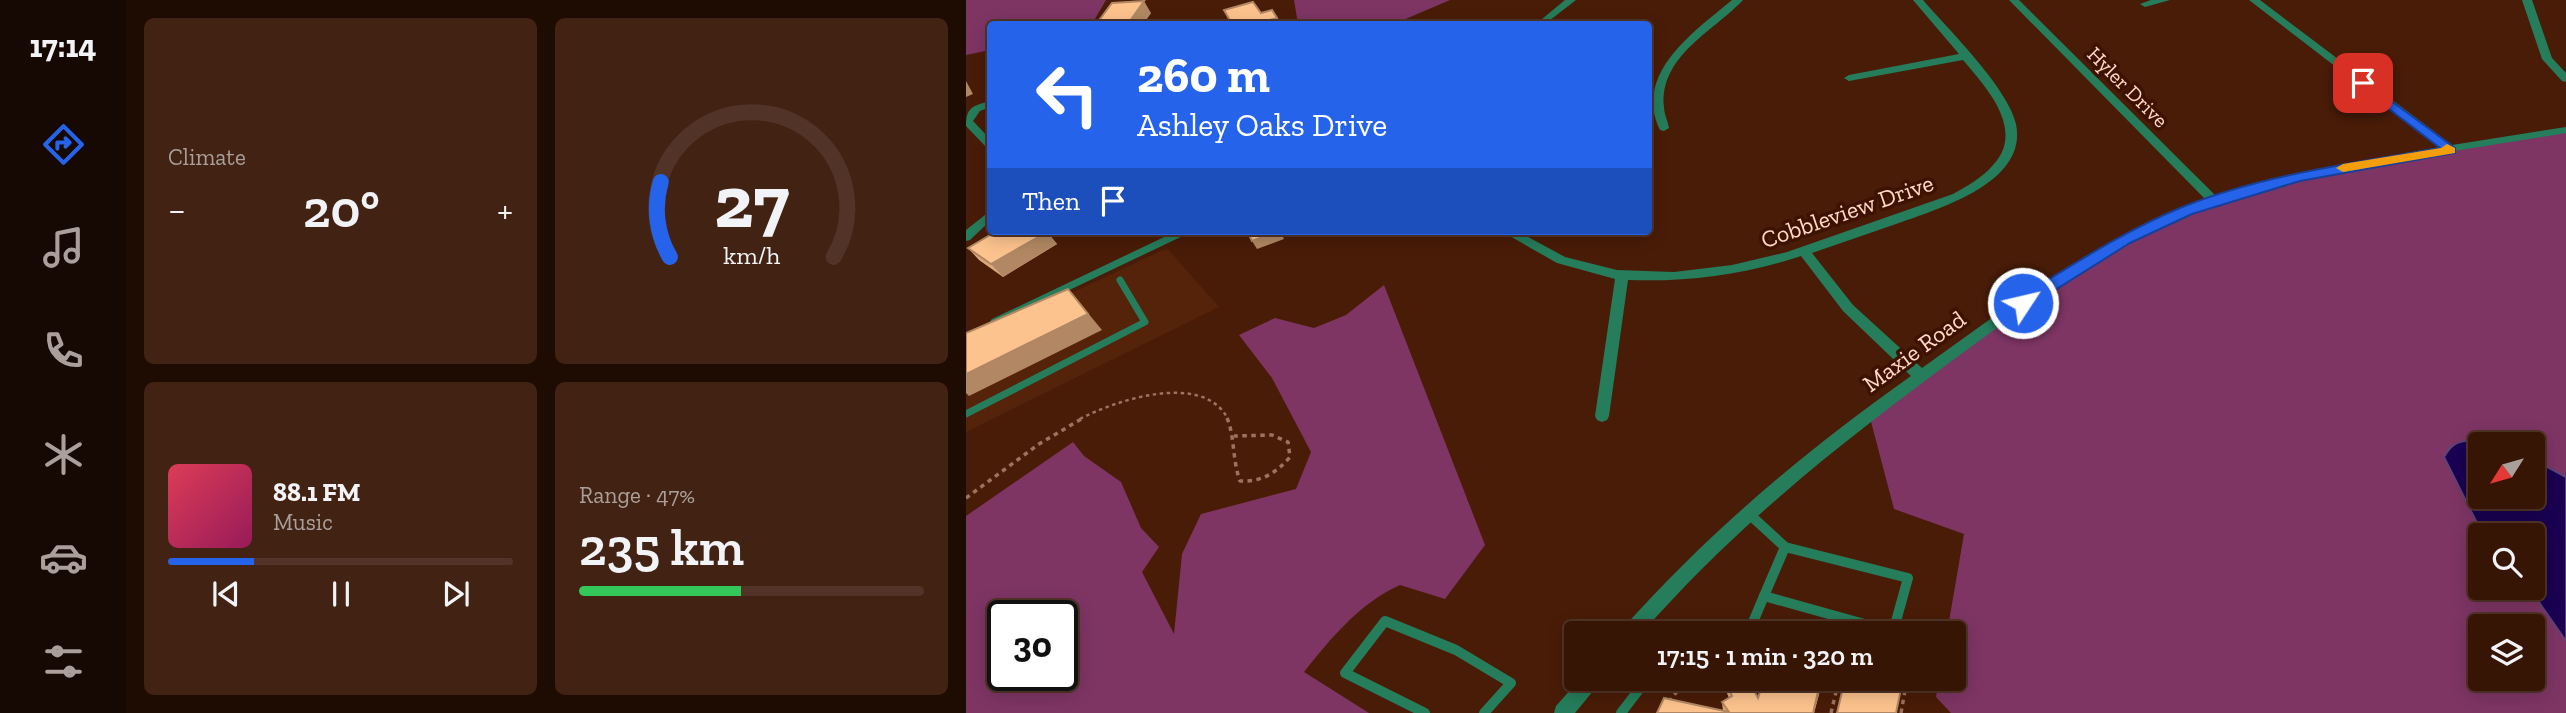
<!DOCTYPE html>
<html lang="en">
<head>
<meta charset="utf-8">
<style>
	:root { --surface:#371505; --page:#422213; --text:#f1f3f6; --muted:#aa9f9a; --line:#513427; --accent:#2563eb }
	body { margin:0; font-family:"Zilla Slab",serif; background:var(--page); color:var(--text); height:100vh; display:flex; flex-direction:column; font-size:26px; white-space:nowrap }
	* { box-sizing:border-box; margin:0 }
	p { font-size:23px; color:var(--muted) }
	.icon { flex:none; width:38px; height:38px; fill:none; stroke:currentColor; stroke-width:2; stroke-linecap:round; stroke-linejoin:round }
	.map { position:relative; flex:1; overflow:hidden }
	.panel { display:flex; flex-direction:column; gap:18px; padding:18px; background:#1e0c03; width:840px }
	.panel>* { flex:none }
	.hud { position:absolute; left:21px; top:21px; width:665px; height:214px; border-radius:7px; box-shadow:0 4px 18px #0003,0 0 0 2px var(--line); background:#2563eb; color:#fff; overflow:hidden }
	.needle { width:46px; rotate:233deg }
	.fabs { position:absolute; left:1502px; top:432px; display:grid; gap:14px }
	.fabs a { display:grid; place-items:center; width:77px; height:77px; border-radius:7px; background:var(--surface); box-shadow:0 4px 18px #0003,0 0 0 2px var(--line); font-size:35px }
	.speed { position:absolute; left:21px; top:600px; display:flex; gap:14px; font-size:35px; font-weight:700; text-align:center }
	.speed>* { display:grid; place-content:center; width:91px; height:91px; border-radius:50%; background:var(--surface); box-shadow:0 4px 18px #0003,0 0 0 2px var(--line); line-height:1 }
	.speed .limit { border:4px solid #111; border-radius:10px; background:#fff; color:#111 }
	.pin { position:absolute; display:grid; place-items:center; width:60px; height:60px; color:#fff; margin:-30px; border-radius:14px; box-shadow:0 4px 10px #0006 }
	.me { position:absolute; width:77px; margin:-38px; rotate:55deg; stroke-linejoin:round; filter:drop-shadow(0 0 5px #0008) }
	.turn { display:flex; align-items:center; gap:24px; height:147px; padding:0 35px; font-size:32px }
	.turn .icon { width:91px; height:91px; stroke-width:2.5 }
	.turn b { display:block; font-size:49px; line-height:60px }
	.then { display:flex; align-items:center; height:66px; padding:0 35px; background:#0003; gap:14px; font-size:26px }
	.big { font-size:52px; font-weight:600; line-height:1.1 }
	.panel .widget { flex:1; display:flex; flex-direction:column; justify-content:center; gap:10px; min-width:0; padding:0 24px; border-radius:10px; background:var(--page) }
	.panel .dial { align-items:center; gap:0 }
	.dial svg { height:182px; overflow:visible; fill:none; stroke:var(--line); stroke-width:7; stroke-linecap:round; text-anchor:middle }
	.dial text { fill:var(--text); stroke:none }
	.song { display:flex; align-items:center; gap:21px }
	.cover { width:84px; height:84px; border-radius:10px; background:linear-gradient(135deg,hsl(350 70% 55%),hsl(330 70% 35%)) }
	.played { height:7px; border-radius:4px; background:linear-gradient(90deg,var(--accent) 25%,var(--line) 25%) }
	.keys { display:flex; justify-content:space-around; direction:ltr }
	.heat { display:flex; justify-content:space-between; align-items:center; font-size:38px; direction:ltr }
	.charge { height:10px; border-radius:5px; background:linear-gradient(90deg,#34c759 47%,var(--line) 0) }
	.panel .tiles { flex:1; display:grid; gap:18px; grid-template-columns:repeat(2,1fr) }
	.trip { position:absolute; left:598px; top:621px; width:402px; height:70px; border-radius:7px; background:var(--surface); box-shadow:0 4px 18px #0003,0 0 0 2px var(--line); font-weight:600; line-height:70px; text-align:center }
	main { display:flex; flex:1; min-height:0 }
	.menu { display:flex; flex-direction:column; width:126px; justify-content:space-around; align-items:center; background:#160802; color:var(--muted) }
	.menu .icon { width:49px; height:49px }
	.menu .current { color:var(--accent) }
	.menu b { font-size:32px; color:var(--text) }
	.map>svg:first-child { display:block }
	.built { fill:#55220a }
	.green { fill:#7e3564; fill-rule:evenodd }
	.water { fill:#1a0152; stroke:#5f4276; stroke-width:2 }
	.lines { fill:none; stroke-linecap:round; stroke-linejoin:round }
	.path-far1 { stroke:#9c7360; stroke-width:2.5; stroke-dasharray:3.5 3.5; stroke-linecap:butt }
	.path { stroke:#9c7360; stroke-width:3.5; stroke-dasharray:4.5 4.5; stroke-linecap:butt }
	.service-far1 { stroke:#257d5b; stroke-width:7 }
	.service { stroke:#257d5b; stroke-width:10 }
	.minor { fill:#257d5b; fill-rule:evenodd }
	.wall { fill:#daa87a }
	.shaded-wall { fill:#b18863 }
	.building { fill:#fdc38e; stroke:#b18863; stroke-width:2 }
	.route { fill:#2563eb; stroke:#184099; stroke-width:2 }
	.slow { fill:#f59e0b }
	.labels { text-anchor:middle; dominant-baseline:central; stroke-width:7; stroke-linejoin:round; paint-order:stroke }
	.far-street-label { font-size:21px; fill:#ffd9ca; stroke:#3e1200 }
	.street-label { font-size:24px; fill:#ffd9ca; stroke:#3e1200 }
</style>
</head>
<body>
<main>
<nav class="menu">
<b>17:14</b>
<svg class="icon current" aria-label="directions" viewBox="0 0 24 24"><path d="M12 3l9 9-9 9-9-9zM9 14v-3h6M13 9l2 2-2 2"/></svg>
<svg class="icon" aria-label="music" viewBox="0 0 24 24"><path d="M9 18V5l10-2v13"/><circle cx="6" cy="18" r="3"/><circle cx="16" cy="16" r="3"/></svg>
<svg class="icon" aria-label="phone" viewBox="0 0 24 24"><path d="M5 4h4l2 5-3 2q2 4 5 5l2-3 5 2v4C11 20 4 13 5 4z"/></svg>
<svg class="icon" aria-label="climate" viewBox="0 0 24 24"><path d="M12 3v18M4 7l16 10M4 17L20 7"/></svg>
<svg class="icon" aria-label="car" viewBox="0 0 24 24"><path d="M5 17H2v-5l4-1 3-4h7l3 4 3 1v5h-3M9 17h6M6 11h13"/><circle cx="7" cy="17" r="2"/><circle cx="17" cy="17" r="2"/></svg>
<svg class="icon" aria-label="filters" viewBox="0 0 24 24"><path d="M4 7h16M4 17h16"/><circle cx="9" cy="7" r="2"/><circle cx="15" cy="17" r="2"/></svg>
</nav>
<section class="panel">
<div class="tiles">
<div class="widget"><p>Climate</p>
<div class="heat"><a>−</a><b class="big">20°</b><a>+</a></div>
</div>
<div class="widget dial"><svg viewBox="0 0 100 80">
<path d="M14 69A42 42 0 1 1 86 69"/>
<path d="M14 69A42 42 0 0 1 10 36" stroke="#2563eb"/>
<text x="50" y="56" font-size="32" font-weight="700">27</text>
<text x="50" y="72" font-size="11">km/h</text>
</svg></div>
<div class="widget">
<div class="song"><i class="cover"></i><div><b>88.1 FM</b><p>Music</p></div></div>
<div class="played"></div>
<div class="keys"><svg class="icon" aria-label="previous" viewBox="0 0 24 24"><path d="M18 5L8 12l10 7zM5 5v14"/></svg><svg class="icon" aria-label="pause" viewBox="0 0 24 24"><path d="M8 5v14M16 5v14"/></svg><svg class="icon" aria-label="next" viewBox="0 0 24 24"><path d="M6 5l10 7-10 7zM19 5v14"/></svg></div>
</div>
<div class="widget"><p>Range · 47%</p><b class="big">235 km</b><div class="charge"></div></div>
</div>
</section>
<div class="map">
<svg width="1600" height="713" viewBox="0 0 1600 713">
	<rect width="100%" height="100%" fill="#491c07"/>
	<!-- built -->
	<path class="built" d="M201,248l52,59 -253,125v-89z"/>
	<!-- green -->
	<g class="green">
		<path d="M0,0h140l-14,24h-102v26l-24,5z"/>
		<path d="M328,0h156l-56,24h-96z"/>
		<path d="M1600,130v583h-615l-15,-16 3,-18h16v-45l-8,-1 17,-99 -70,-25 -25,-95 174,-126 114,-65 142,-46zM1514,444h52v53h-52zM1514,536h52v52h-52zM1514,626h52v53h-52z"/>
		<path d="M418,285l101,260 -40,54 -45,-14c-39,17 -70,54 -96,87l65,41h-403v-197l107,-74 11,14 37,26 20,46 18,19 -17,25 32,62 8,-80 19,-40 95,-25 15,-37 -39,-74 -33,-43 36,-17 39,10 32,-13zM96,616v60h-59v-60z"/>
	</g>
	<!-- water -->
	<path class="water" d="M1509,440l17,4h-12v53h52v-38l34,18v164l-37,-53h3v-52l-42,-1 -14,-14 -32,-64c8,-15 15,-16 31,-17z"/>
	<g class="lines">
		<!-- path-far1 -->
		<path class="path-far1" d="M114,419c36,-19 123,-48 148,0"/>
		<!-- path -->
		<g class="path">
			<path d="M261,418c8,19 5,41 13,63 22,1 36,-8 50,-24l-2,-15 -16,-7 -38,1"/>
			<path d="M0,498l73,-54 44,-26"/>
			<path d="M799,627l16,3"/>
			<path d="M703,702l12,-16 22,-1 18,-6"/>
			<path d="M865,713l8,-34"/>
			<path d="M935,713l6,-34"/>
		</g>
		<!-- service-far1 -->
		<g class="service-far1">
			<path d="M28,322l191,-91"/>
			<path d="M0,414l179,-92 -25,-42"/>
		</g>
		<!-- service -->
		<g class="service">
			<path d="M782,513l37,34 123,31 -15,54 -129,-36 -16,38"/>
			<path d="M798,596l21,-49"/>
			<path d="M459,713l-80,-40 40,-52 71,29 55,33 -27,30"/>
			<path d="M655,713l26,-34"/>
		</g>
		<!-- minor -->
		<g class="minor">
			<path d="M599,0h11l-31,24h-9z"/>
			<path d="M766,0h11c-29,31 -84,56 -79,107 0,7 4,14 5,21l-5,3 -4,-1c-27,-57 34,-98 72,-130z"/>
			<path d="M947,0h10c26,30 85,88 93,124 12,59 -77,84 -117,99 -29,10 -58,20 -87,30l41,52 69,63c90,-64 178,-133 284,-168l-197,-200h10l197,196 113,-29 111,-20 -191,-147h11l192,145 114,-18v6c-124,21 -252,35 -371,79 -84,31 -155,85 -227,137 -121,89 -227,171 -327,285h-21l3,-6c88,-98 181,-176 288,-252l-68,-65 -42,-55c-58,19 -112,26 -173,24l-19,136 -2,4 -5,2 -5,-2 -2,-4 20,-137 -58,-16 -56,-32h16l48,26 52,13 57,2 58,-7 55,-13 166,-58c14,-8 29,-16 40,-29 33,-35 -7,-78 -30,-105l-114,21 -5,-3 5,-3 110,-21z"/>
			<path d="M1185,0h19l-25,7 -5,-3z"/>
			<path d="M1556,0h10l20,58 14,15v9l-4,-1 -20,-22z"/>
			<path d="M24,101v6l-10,4 -7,10 17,18v9l-4,-1 -20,-21c0,-19 7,-20 24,-25z"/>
			<path d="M24,211v10l-20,19 -4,1v-11z"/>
			<path d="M614,679h21l-3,6 -23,28h-21l2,-7z"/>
		</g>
	</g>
	<!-- wall -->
	<g class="wall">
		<path d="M185,13l-8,11h-45l-1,-1z"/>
		<path d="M81,232l10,12 -54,33 -24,-17 -11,-12z"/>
		<path d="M755,679h15l6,11 16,8 6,-19h59l-9,34h-157l66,-2 -1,-9 7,-4z"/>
	</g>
	<!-- shaded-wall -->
	<g class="shaded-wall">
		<path d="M178,1l7,12 -8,11h-11l-2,-3z"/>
		<path d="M311,18l3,6h-26z"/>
		<path d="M0,81l7,13 -7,3z"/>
		<path d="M312,231h2l4,8 -27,10 -5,-8z"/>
		<path d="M81,232l10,12 -54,33 -12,-13z"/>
		<path d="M102,289l34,41 -133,66 -3,-3v-19z"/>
		<path d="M855,679h2l-9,34h-1z"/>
	</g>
	<!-- building -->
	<g class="building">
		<path d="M178,1l-14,20 -33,2 15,-20z"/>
		<path d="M287,2l8,11 11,-3 5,8 -23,6h-22l-8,-14z"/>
		<path d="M31,231h48l2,1 -56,32 -23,-16z"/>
		<path d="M281,231h31l-26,10z"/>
		<path d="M102,289l20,25 -122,60v-41z"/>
		<path d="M817,621l41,13h-45z"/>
		<path d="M759,679h11l6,11 9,-5 7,13 6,-19h57l-8,34h-156l7,-15 65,14 -7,-10 10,-6z"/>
		<path d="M879,679h58l-7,34h-59z"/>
	</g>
	<!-- route -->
	<path class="route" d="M1397,80l92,68v5l-155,28 -108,33 -62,29 -102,64h-11l-2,-4 2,-4c54,-33 105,-67 163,-91 81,-33 174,-45 260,-60l-81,-62 -2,-3z"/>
	<!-- slow -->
	<path class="slow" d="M1481,144l8,4v5l-112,19 -7,-4 7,-4 98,-16z"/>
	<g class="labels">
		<!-- far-street labels -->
		<g class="far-street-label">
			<text transform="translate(1162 87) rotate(45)">Hyler Drive</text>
		</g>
		<!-- street labels -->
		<g class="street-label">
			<text transform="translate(881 211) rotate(-19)">Cobbleview Drive</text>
			<text transform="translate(948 351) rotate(-36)">Maxie Road</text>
		</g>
	</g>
</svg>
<div class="fabs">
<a><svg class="needle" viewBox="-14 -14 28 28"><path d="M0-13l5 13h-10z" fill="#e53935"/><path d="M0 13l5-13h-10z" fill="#aa9f9a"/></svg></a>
<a><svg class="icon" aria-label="search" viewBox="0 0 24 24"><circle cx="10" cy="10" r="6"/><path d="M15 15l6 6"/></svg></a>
<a><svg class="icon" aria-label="layers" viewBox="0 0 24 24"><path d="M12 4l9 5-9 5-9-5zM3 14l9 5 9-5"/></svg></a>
</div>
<div class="speed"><div class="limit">30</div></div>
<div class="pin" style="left:1397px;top:83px;background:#d93025"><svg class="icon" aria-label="arrive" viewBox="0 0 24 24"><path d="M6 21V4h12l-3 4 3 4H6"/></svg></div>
<svg class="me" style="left:1057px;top:303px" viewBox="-20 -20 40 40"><circle r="17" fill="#2563eb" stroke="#fff" stroke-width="3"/><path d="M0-11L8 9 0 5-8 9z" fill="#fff"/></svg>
<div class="trip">17:15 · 1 min · 320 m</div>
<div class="hud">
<div class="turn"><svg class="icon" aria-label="left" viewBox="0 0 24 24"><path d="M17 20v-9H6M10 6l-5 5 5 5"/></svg><div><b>260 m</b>Ashley Oaks Drive</div></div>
<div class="then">Then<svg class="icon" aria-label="arrive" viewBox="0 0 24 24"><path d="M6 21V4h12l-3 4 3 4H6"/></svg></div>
</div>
</div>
</main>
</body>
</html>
